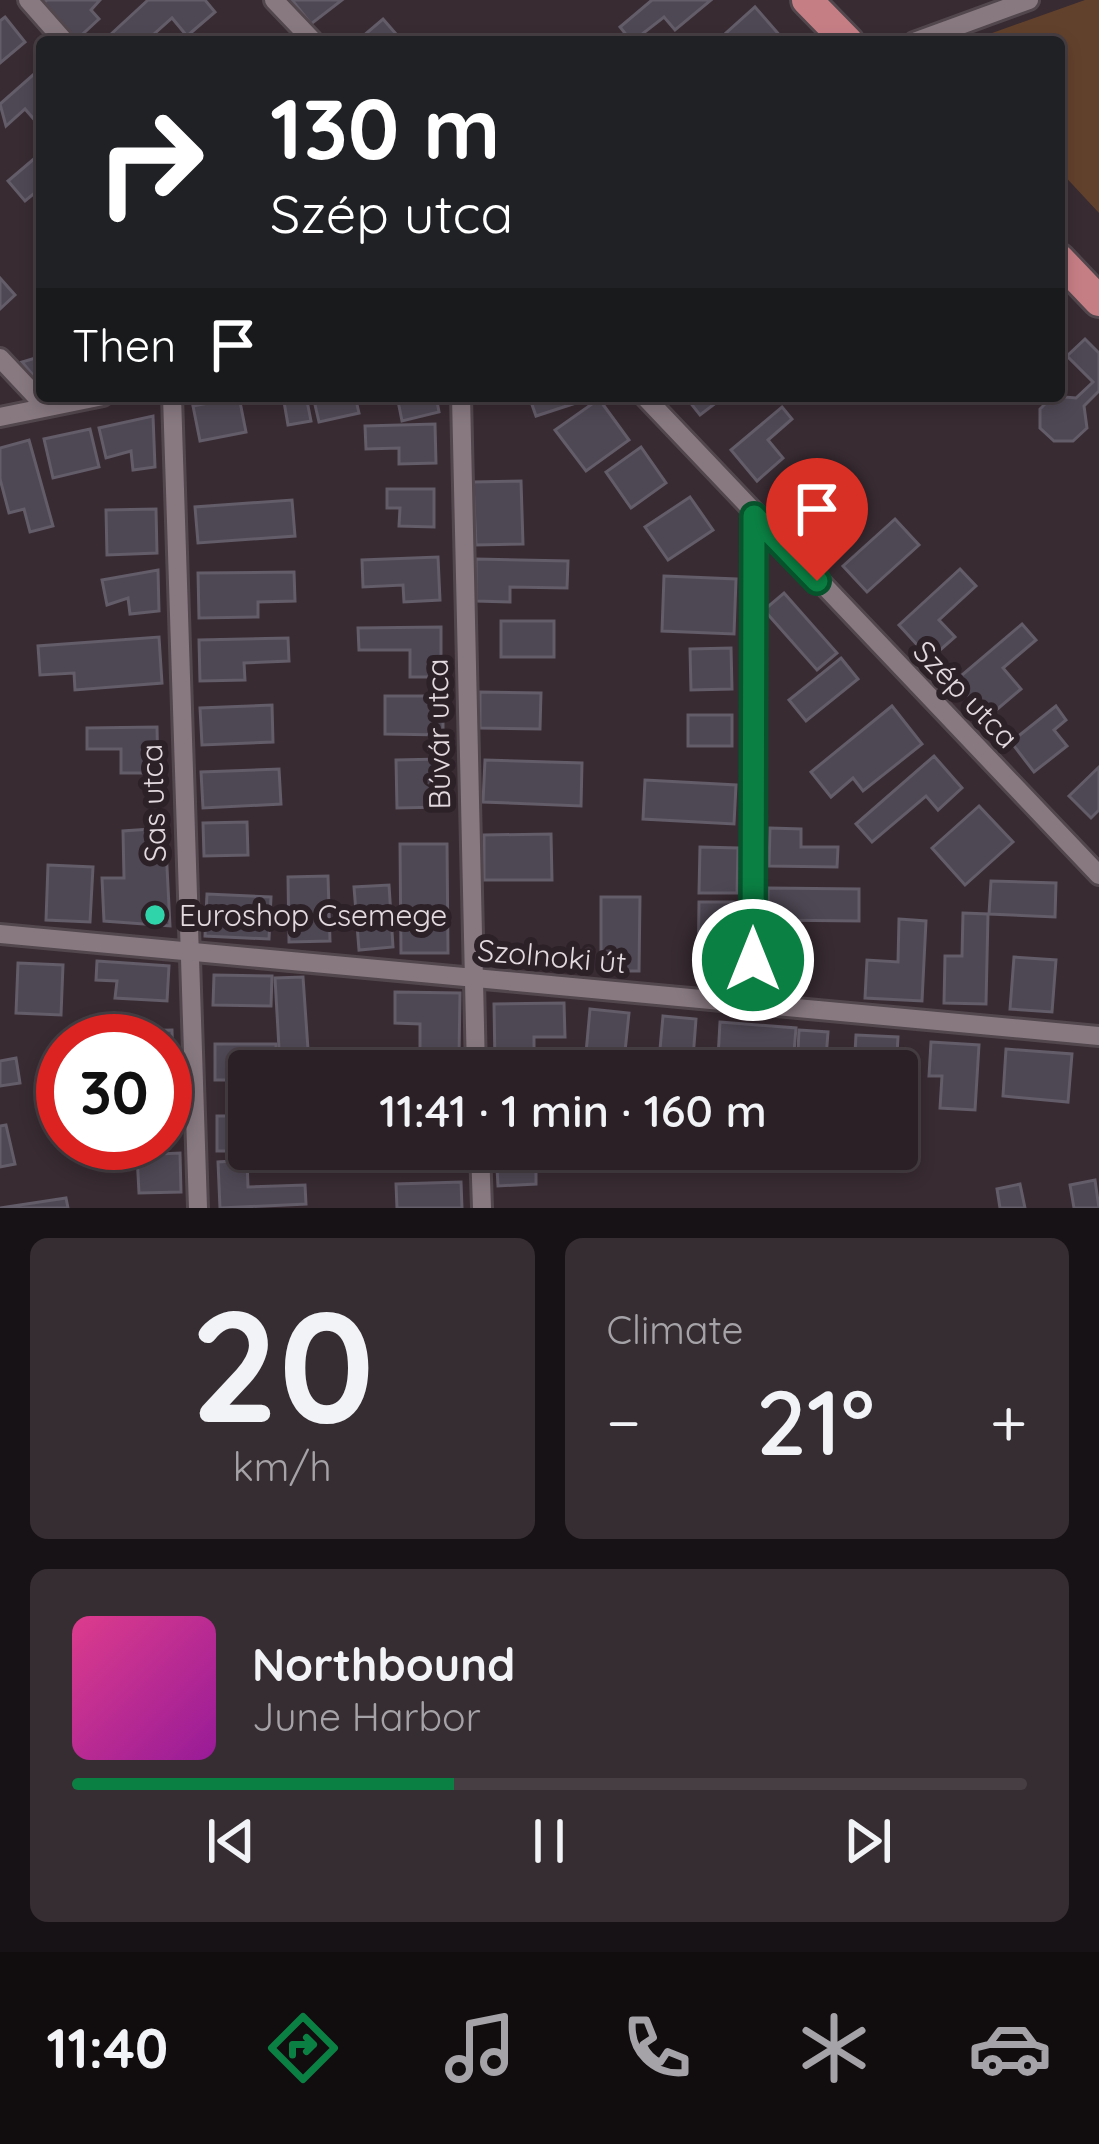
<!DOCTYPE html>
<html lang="en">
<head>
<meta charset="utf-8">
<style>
	:root { --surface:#2a2026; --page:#362d32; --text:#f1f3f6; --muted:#a5a3a7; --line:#463e43; --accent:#0b8043 }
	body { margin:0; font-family:Quicksand,sans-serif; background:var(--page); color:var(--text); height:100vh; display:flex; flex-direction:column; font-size:45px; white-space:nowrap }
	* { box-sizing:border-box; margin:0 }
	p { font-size:39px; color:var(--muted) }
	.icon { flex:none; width:66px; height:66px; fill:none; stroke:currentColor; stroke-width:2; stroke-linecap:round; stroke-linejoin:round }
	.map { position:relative; height:1208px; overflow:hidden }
	.side { display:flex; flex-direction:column; gap:30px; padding:30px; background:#171215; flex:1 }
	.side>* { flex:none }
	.hud { position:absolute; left:36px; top:36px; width:1029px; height:366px; border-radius:12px; box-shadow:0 6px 18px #0003,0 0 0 3px var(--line); background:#202124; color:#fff; overflow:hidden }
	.speed { position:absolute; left:36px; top:1014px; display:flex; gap:24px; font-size:60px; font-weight:700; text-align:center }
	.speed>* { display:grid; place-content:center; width:156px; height:156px; border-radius:50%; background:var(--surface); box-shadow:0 6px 18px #0003,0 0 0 3px var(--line); line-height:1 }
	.speed .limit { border:18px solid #d22; background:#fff; color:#111 }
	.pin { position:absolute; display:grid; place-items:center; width:102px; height:102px; color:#fff; margin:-123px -51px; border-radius:50% 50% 50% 0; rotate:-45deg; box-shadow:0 0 12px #0007 }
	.pin .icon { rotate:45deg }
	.me { position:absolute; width:132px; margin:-66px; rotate:0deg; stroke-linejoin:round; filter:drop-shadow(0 0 9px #0008) }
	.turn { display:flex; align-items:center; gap:42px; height:252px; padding:0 36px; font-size:54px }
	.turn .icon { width:156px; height:156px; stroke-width:2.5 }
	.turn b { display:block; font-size:84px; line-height:102px }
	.then { display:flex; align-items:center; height:114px; padding:0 36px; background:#0003; gap:24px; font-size:45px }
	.big { font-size:90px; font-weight:600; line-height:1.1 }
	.side .tile { flex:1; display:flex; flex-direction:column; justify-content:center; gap:18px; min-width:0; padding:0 42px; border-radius:18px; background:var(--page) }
	.side .dial { align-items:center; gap:0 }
	.dial b { font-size:156px; line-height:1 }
	.song { display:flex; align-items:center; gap:36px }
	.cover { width:144px; height:144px; border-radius:18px; background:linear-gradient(135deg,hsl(330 70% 55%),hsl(300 70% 35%)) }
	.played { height:12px; border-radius:6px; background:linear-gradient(90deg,var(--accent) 40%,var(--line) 40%) }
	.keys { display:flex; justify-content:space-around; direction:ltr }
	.heat { display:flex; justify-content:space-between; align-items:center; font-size:66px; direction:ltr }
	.side .tiles { flex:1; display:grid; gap:30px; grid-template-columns:1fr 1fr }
	.tile:last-child { grid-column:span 2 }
	.trip { position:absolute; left:228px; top:1050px; width:690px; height:120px; border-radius:12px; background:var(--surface); box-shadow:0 6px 18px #0003,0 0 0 3px var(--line); font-weight:600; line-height:120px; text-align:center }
	.tabs { display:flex; height:192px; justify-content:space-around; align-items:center; background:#110d0f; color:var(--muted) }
	.tabs .icon { width:84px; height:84px }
	.tabs .selected { color:var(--accent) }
	.tabs b { font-size:54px; color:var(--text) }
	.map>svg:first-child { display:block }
	.green { fill:#62412c }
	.building { fill:#4e4854; stroke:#635c69; stroke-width:3 }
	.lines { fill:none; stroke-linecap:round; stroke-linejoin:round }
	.minor-casing { stroke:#52474d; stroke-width:24 }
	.primary-casing { stroke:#52474d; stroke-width:36 }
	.minor { stroke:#887981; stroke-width:18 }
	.primary { stroke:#c67e85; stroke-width:30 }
	.route-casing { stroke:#07532c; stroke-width:30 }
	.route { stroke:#0b8043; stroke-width:21 }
	.poi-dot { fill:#30d4aa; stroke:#2d2128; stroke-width:4.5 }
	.labels { text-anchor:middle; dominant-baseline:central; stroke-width:12; stroke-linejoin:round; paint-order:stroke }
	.street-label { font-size:30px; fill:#e3dadf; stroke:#2d2128 }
	.poi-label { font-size:30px; fill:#e3dadf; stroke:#2d2128; text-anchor:start }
</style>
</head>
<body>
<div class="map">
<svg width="1099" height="1208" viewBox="0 0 1099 1208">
	<rect width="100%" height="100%" fill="#382b32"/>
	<!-- green -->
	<path class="green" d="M1085,0h14v213l-40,-43v-128h-92z"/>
	<!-- building -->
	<g class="building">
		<path d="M47,0h53l-9,10 8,9 -24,22 -33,-37z"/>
		<path d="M148,0h57l10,12 -28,24 -15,-18 -27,24h-29l-6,-7z"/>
		<path d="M292,0h50l-31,24z"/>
		<path d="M652,0h59l-36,30 -11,-13 -32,25 -12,-15z"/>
		<path d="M755,7l27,31 -66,4z"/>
		<path d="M5,17l20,25 -25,21v-42z"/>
		<path d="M383,19l20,23h-47z"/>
		<path d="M42,67v56l-3,2 -14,-16 -19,17 -6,-22z"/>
		<path d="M42,152v35l-17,14 -17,-20z"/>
		<path d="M0,278l15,17 -15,14z"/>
		<path d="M1085,339l14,14v38l-15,15 3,22 -14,13h-19l-14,-13v-19l13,-13 23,2 17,-16 -26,-26z"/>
		<path d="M42,356v30l-20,-24z"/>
		<path d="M283,396h23l5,25 -23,4z"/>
		<path d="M313,396h42l4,17 -40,9z"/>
		<path d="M397,396h39l3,16 -37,9z"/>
		<path d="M529,396h48l2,6 -43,14z"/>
		<path d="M685,396h40l-25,19z"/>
		<path d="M239,397l7,35 -46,9 -7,-35z"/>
		<path d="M599,399l30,41 -43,31 -31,-41z"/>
		<path d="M782,407l10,12 -24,21 15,18 -26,23 -26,-31z"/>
		<path d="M153,416l2,51 -22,3 -2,-19 -25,7 -7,-30z"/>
		<path d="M435,424l1,39 -37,1v-16l-33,1 -1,-23z"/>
		<path d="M90,429l9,38 -46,11 -9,-39z"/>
		<path d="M29,440l24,86 -23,6 -6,-23 -15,4 -9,-34v-31z"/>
		<path d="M641,447l25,36 -35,25 -25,-36z"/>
		<path d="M836,468l24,26 -49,42 -23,-28z"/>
		<path d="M521,481l2,63 -47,1 -3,-63z"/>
		<path d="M387,489h47v38l-35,-1 1,-18h-13z"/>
		<path d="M690,497l23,33 -45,30 -23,-33z"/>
		<path d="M292,500l3,36 -97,7 -3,-36z"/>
		<path d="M156,509l1,44 -50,2 -1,-45z"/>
		<path d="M895,519l24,26 -52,47 -24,-26z"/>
		<path d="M438,557l2,43 -36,2 -1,-17 -40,2 -1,-27z"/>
		<path d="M476,559l92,2 -1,27 -57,-1v15l-34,-1z"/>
		<path d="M960,569l16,17 -37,34 16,17 -25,22 -31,-34z"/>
		<path d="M158,570l1,41 -29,3 -2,-16 -21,7 -5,-25z"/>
		<path d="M294,572l1,29 -37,1v15l-59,1 -1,-45z"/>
		<path d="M664,576l72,3 -2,55 -72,-3z"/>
		<path d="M784,593l53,60 -20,17 -53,-60z"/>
		<rect x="501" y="621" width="53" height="36"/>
		<path d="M1022,624l14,16 -33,28 18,21 -34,29 -32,-37z"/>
		<path d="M441,627v50h-31v-27h-51l-1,-22z"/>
		<path d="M159,637l3,46 -87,7 -1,-17 -34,2 -2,-29z"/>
		<path d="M288,638l1,23 -45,2 1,17 -45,1 -1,-41z"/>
		<path d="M731,648l1,41 -41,1 -1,-41z"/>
		<path d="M841,658l17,21 -52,42 -17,-21z"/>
		<path d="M480,692l61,1 -1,36 -60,-1z"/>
		<path d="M385,696h58v39l-58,-1z"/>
		<path d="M272,705l1,37 -71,3 -2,-37z"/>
		<path d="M892,706l30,38 -59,47 -10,-13 -22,19 -20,-25z"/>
		<path d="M1056,706l10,14 -12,10 13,16 -33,26 -23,-30z"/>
		<rect x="688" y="715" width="44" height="31"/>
		<path d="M157,727l1,46h-37v-24h-34v-21z"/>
		<path d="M934,756l28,32 -24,22 -12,-14 -54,46 -16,-18z"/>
		<path d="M441,759l1,48 -45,1 -1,-48z"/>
		<path d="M485,760l97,3 -1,43 -98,-4z"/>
		<path d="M1099,767v43l-8,8 -22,-22z"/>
		<path d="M279,769l2,35 -78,4 -2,-36z"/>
		<path d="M645,780l91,5 -2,39 -91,-5z"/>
		<path d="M979,806l34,36 -48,43 -33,-37z"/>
		<path d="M247,822l1,33 -44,1 -1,-33z"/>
		<path d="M165,828l5,98 -66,-5 -2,-43h22l-1,-47z"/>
		<path d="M770,828l31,1v18h37l-1,20 -68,-1z"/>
		<path d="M551,834l1,46h-68v-45z"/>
		<path d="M400,844h47l1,109h-47z"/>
		<path d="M700,847l38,1 -1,45h-38z"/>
		<path d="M48,865l45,2 -3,55 -44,-2z"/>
		<path d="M328,876l2,65 -41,1 -1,-65z"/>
		<path d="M991,881l65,2 -1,34 -66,-3z"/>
		<path d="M389,885l4,62 -34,3 -5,-63z"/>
		<path d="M768,888l91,1v32l-91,-1z"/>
		<path d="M207,894l64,3 -2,42 -64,-3z"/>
		<path d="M601,897h39l-1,74h-38z"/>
		<path d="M699,902h34v78h-35z"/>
		<path d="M963,913l25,1 -2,90 -42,-1 1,-47h17z"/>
		<path d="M899,919l27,2 -4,80 -57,-3 2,-38 31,2z"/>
		<path d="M767,935l40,2 -1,51 -40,-1z"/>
		<path d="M1014,957l42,3 -4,52 -42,-3z"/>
		<path d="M97,961l72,5 -2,35 -52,-3 2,-17 -21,-1z"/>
		<path d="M18,963l45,2 -2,50 -45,-2z"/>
		<path d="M214,975l58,1 -1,30 -58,-1z"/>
		<path d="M303,977l6,87 -29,2 -5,-88z"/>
		<path d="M395,992l65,1 -1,64h-39v-33l-25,-1z"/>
		<path d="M564,1003l1,34h-31v27h-39l-1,-60z"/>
		<path d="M590,1009l39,4 -6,58h-25l1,-16 -13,-2z"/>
		<path d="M663,1016l33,3 -4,52h-34z"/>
		<path d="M720,1022l76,6 -3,36 -75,-6z"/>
		<path d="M172,1030l1,35h-8v-24h-42v-10z"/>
		<path d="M799,1030l29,2 -3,39h-28z"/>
		<path d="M856,1035l42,2 -2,34h-42z"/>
		<path d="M931,1042l48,3 -4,65 -35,-2 2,-32h-13z"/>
		<path d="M215,1044h61v21h-33v15h-28z"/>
		<path d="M1006,1049l66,5 -4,48 -65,-6z"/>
		<path d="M16,1058l4,25 -20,3v-25z"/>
		<rect x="348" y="1060" width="29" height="11"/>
		<path d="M420,1061h37v10h-36z"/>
		<rect x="165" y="1083" width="8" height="33"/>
		<path d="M217,1116h32v33l82,2h-114z"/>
		<path d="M6,1125l9,39 -15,3v-41z"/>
		<path d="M496,1149h90v17l-50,2v16l-38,2z"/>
		<path d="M180,1153l1,39 -42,1 -2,-38z"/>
		<path d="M247,1160l1,27 57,-2 1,19 -86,4 -2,-46z"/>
		<path d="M1095,1180l4,28h-25l-4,-23z"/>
		<path d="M461,1182l1,26h-65l-1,-24z"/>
		<path d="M1020,1184l5,24h-25l-3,-19z"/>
		<path d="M66,1198l2,10h-68z"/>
	</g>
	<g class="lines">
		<!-- minor casing -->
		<g class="minor-casing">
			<g id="minor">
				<path d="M28,0l37,42"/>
				<path d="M274,0l40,42"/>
				<path d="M914,42l115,-42"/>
				<path d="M0,358l46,49"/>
				<path d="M172,396l26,812"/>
				<path d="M461,396l15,675"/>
				<path d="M644,396l455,479"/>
				<path d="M0,417l103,-21"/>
				<path d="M0,934l1099,102"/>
				<path d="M753,1004l1,-488"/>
				<path d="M480,1149l2,59"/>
			</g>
		</g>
		<!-- primary casing -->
		<g class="primary-casing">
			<g id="primary">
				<path d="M807,0l41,42"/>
				<path d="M1059,259l40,42"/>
			</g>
		</g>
		<!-- minor -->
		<use href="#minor" class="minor"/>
		<!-- primary -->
		<use href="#primary" class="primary"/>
	</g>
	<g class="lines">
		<!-- route casing -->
		<g class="route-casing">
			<path id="route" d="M753,960l1,-444 63,65"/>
		</g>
		<!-- route -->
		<use href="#route" class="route"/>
	</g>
	<!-- markers -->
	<circle class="poi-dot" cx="155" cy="915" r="12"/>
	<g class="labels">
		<!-- street labels -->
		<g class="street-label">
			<text transform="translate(966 694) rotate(46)">Szép utca</text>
			<text transform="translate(438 734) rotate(-91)">Búvár utca</text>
			<text transform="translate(153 803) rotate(-92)">Sas utca</text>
			<text transform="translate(552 956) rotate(5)">Szolnoki út</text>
		</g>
		<!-- poi labels -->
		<g class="poi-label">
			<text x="179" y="915">Euroshop Csemege</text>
		</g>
	</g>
</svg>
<div class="speed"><div class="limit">30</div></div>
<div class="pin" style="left:817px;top:581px;background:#d93025"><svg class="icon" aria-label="arrive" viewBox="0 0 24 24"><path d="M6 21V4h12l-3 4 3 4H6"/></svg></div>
<svg class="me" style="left:753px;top:960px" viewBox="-20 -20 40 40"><circle r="17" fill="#0b8043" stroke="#fff" stroke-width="3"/><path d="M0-11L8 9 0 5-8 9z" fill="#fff"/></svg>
<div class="trip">11:41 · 1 min · 160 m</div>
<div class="hud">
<div class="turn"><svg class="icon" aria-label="right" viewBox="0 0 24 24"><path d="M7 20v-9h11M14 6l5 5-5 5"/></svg><div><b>130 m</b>Szép utca</div></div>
<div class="then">Then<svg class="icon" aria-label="arrive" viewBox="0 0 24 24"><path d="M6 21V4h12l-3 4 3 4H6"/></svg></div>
</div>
</div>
<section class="side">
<div class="tiles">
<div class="tile dial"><b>20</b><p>km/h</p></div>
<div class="tile"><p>Climate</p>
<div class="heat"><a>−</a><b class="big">21°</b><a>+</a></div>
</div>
<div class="tile">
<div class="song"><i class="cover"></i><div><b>Northbound</b><p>June Harbor</p></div></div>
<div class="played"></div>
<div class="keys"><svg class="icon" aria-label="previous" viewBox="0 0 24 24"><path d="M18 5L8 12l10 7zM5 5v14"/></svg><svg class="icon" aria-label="pause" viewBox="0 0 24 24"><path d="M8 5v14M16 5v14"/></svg><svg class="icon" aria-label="next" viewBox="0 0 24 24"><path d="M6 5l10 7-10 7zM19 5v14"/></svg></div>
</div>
</div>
</section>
<nav class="tabs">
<b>11:40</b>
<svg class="icon selected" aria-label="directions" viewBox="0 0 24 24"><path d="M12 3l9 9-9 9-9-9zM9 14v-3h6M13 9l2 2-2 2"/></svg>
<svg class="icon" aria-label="music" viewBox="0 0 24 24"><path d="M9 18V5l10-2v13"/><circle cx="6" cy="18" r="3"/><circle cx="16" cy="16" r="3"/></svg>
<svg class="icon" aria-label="phone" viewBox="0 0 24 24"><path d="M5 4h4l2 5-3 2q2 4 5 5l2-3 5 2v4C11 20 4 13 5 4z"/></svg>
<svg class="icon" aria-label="climate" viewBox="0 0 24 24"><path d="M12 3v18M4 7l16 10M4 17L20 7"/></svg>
<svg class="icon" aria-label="car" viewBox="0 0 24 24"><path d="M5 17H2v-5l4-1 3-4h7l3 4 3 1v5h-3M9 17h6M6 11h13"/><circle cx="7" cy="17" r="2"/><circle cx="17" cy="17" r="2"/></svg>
</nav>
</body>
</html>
